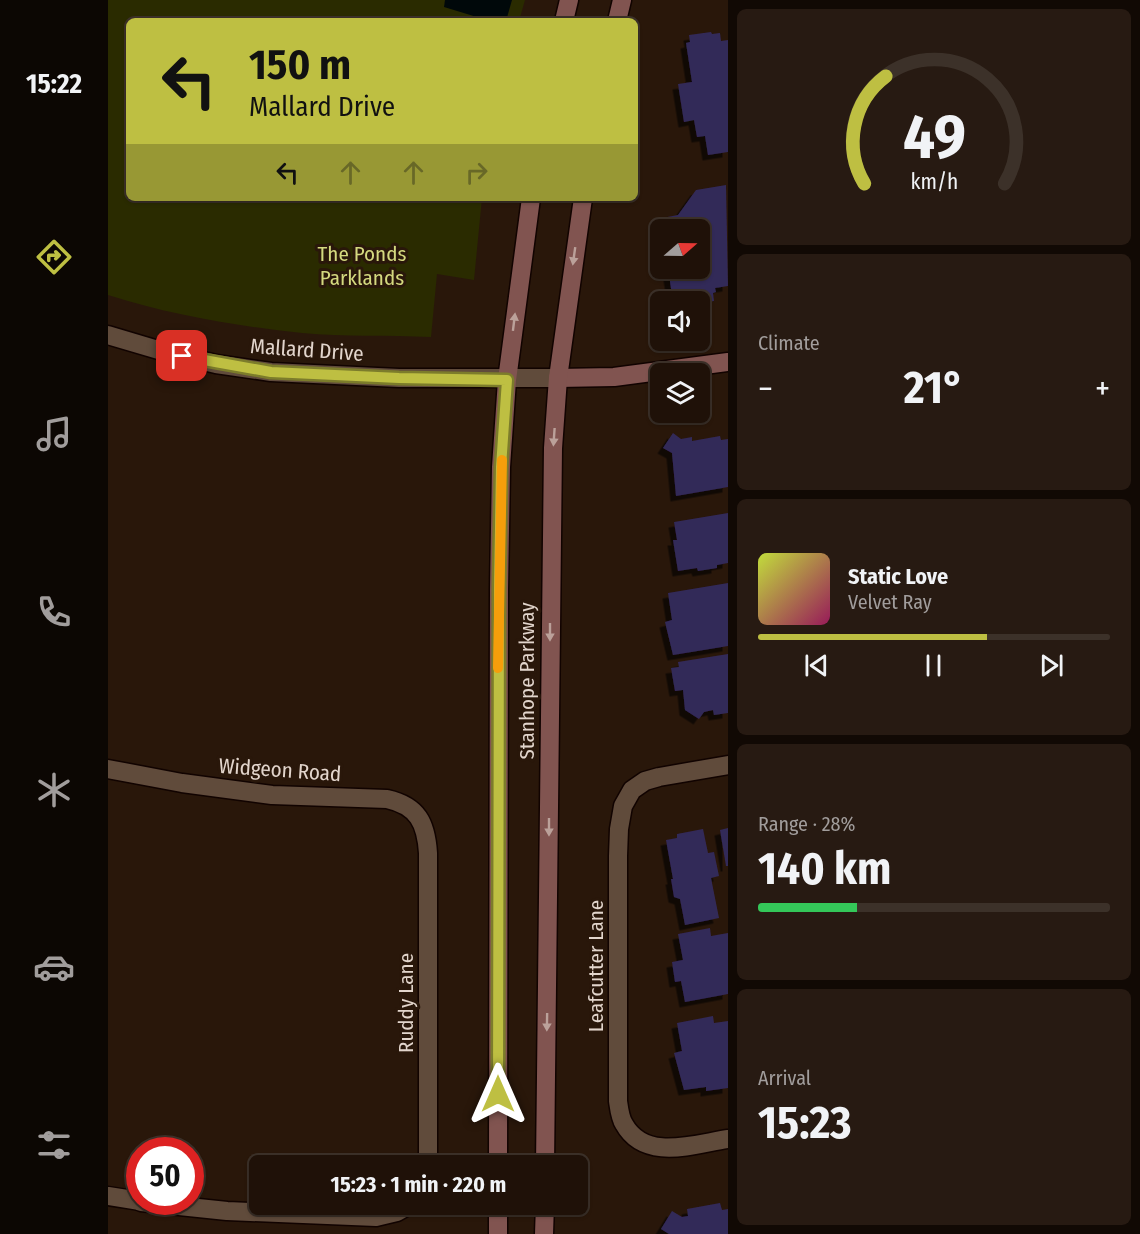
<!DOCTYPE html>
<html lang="en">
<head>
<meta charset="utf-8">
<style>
	:root { --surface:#1f1108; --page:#271a12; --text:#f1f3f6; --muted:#a19d9c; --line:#3c3129; --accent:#bebf42 }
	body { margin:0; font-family:"Fira Sans Condensed",sans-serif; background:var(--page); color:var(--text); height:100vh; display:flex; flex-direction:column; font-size:22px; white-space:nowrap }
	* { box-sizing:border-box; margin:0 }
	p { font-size:20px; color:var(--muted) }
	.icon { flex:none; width:33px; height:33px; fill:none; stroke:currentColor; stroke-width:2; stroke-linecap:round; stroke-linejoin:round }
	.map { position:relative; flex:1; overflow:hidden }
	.sheet { display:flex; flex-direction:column; gap:9px; padding:9px; background:#110904; width:412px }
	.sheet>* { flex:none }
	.top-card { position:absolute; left:18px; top:18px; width:512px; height:183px; border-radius:9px; box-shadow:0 2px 4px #0004,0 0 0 2px var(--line); background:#bebf42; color:#111; overflow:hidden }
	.needle { width:39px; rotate:70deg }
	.fabs { position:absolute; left:542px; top:219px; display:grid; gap:12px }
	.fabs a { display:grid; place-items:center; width:60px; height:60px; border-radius:9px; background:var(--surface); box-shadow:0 2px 4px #0004,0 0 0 2px var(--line); font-size:30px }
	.speed { position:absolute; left:18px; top:1137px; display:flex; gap:12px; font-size:30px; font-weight:700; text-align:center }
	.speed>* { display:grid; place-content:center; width:78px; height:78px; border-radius:50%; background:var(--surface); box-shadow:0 2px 4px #0004,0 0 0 2px var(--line); line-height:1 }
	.speed .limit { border:9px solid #d22; background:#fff; color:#111 }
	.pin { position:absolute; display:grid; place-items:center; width:51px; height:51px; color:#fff; margin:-26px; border-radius:12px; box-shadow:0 3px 9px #0006 }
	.me { position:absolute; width:66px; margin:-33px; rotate:0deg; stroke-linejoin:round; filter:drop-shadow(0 0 4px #0008) }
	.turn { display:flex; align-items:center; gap:21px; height:126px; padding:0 24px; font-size:27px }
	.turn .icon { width:78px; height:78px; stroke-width:2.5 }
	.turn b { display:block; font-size:42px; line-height:51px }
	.lanes { display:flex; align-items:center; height:57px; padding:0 24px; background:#0003; justify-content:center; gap:30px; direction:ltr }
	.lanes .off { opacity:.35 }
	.big { font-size:45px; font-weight:700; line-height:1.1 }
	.sheet .widget { flex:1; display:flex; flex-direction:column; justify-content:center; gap:9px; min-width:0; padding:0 21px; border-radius:9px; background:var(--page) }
	.sheet .dial { align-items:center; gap:0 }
	.dial svg { height:156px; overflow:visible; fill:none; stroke:var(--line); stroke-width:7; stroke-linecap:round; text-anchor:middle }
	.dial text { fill:var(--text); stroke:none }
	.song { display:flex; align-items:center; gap:18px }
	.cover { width:72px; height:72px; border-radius:9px; background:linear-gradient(135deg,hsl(70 70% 55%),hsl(330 70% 35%)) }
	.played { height:6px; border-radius:3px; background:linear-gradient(90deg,var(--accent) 65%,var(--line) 65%) }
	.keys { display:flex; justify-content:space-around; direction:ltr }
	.heat { display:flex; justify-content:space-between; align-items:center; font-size:33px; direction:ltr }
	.charge { height:9px; border-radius:4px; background:linear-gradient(90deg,#34c759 28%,var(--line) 0) }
	.trip { position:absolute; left:141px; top:1155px; width:339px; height:60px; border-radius:9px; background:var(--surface); box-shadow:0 2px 4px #0004,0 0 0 2px var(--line); font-weight:700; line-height:60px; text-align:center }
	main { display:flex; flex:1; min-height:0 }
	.tabs { display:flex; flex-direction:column; width:108px; justify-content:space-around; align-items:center; background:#0c0703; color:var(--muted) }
	.tabs .icon { width:42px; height:42px }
	.tabs .current { color:var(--accent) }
	.tabs b { font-size:27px; color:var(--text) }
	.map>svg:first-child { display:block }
	.green { fill:#2a2b00 }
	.water { fill:#00080a }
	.building { fill:#332959; filter:url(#shadow) }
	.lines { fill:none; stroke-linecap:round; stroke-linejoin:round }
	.street-casing { stroke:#110300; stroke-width:21 }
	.secondary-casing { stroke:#110300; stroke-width:21 }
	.street { stroke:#604b3b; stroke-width:18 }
	.secondary { stroke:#815450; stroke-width:18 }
	.oneway { fill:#bba19a }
	.route-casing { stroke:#7c7c2b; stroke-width:15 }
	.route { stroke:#bebf42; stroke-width:10 }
	.slow { stroke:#f59e0b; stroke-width:10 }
	.labels { text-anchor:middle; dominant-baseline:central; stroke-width:6; stroke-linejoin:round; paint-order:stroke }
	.park-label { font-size:21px; fill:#d4d97f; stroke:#29170a }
	.street-label { font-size:21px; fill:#e2d5cc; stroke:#29170a }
</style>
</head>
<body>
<main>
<nav class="tabs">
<b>15:22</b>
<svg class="icon current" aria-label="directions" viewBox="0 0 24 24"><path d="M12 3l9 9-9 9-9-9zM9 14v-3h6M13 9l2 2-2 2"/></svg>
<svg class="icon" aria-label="music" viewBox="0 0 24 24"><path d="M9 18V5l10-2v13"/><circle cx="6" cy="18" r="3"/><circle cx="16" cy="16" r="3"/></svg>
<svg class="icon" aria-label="phone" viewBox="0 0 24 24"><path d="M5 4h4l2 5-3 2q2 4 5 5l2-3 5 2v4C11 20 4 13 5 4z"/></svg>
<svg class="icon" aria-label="climate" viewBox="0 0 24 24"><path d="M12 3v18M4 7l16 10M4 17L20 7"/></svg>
<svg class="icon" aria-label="car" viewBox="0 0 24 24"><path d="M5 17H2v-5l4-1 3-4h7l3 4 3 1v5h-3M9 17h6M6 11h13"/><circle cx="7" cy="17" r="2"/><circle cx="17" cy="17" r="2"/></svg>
<svg class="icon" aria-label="filters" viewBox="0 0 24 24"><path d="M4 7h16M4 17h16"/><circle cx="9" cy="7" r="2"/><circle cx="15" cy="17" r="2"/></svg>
</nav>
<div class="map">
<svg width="620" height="1234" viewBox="0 0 620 1234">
	<defs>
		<filter id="shadow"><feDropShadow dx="-5.5" dy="5.5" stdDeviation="0" flood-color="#0009"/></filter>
	</defs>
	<rect width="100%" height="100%" fill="#29170a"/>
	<!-- green -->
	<path class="green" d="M0,0h417l-6,21h-390v177h353l-8,82 -37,-6 -6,63c-43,-2 -87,0 -129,-4 -66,-7 -131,-18 -194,-38z"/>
	<!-- water -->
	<path class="water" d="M337,0h67l-6,21h-16l-46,-14z"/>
	<!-- building -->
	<g class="building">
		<path d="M603,32l1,2 8,-1 1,8 7,-1v112l-20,3 -3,-19 -8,1 -3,-17 -10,2 -6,-38 14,-2 -6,-39 4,-1 -1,-7z"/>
		<path d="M618,185l2,101 -13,2 1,4 -3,1 1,8 -13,2 -1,-2 -27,1 -5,-34h31v-38h-35l-2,-12 16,-3 18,-25z"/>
		<path d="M565,433l8,6 11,-2v4l28,-5 1,4 7,-1v48l-52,9 -4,-43 -9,-5z"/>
		<path d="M620,513v50l-11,2v3l-19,3 -1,-3 -19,3 -5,-31h4l-3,-18z"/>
		<path d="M620,583v63l-55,9 -8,-33 7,-2 -4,-27z"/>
		<path d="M620,654v59l-14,2 -1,-5 -9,2 -5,7 -14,-9 -2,-20 -8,1 -4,-23 8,-1 -1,-5z"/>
		<path d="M620,828v38h-2l-6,-36z"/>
		<path d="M595,829l5,24 6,-1 5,24 -8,2 8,40 -34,7 -5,-26 -6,-2 -3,-18h2l-7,-39 11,-2v-4z"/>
		<path d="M602,928l1,8 17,-3v61l-43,8 -4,-21 -6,1 -3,-20 11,-2 -5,-26z"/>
		<path d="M605,1016l1,7 14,-2v67l-22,3v-4l-22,3 -10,-37 8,-2 -5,-28z"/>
		<path d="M612,1203l2,7 6,-1v25h-59l-8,-5 11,-18 10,6 6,-1 -1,-7z"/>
	</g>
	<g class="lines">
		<!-- street casing -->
		<g class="street-casing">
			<g id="street">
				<path d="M0,335l57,17 51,12 55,8 128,6h159"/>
				<path d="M620,765l-69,12 -14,4 -13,9 -9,16 -4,23 -1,27v245c1,7 2,17 6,23 21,38 70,20 104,15"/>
				<path d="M0,769l74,14 90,12 115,4c31,7 39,24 41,54v313"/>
				<path d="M0,1196l32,5"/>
				<path d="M33,1202l86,9 149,6 21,-5 14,-8"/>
			</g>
		</g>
		<!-- secondary casing -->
		<g class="secondary-casing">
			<g id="secondary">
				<path d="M456,21l5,-21"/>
				<path d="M509,21l5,-21"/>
				<path d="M450,378l56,-1 114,-15"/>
				<path d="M390,1166l1,-576 2,-123 6,-87 24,-182"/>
				<path d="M437,1166l8,-718 5,-70 25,-180"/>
				<path d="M390,1204v30"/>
				<path d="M436,1234l1,-30"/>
			</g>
		</g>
		<!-- street -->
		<use href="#street" class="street"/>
		<!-- secondary -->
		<use href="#secondary" class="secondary"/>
	</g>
	<!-- one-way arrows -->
	<defs><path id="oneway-solid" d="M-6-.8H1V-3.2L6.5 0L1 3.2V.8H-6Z" transform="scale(1.5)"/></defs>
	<g class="oneway">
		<use href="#oneway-solid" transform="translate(466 256) rotate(98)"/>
		<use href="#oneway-solid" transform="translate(406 322) rotate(-83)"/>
		<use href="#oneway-solid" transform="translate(446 437) rotate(94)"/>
		<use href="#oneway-solid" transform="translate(442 632) rotate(90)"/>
		<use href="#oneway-solid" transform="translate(441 827) rotate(90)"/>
		<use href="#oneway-solid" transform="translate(439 1022) rotate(91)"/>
	</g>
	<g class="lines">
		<!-- route casing -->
		<g class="route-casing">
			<path id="route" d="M74,356l89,16 128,6 108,2 -6,87 -2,123 -1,504"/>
		</g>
		<!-- route -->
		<use href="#route" class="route"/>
		<!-- slow -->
		<path class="slow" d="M390,668l4,-208"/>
	</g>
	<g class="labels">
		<!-- park labels -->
		<g class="park-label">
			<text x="254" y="254">The Ponds<tspan x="254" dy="24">Parklands</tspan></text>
		</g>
		<!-- street labels -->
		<g class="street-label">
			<text transform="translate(199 350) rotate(4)">Mallard Drive</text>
			<text transform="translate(419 681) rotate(-90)">Stanhope Parkway</text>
			<text transform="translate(172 770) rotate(4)">Widgeon Road</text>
			<text transform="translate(488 966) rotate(-90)">Leafcutter Lane</text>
			<text transform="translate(298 1003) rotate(-90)">Ruddy Lane</text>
		</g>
	</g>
</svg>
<div class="fabs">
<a><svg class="needle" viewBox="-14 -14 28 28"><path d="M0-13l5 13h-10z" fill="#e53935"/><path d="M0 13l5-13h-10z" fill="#a19d9c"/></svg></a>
<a><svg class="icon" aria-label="sound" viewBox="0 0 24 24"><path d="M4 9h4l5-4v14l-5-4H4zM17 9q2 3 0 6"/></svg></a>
<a><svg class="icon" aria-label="layers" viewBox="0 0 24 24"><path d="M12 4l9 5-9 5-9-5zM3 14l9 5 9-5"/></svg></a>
</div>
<div class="speed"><div class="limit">50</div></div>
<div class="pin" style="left:74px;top:356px;background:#d93025"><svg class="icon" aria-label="arrive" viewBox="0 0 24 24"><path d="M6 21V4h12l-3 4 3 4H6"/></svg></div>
<svg class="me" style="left:390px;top:1094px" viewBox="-20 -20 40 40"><path d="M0-17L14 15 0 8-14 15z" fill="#bebf42" stroke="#fff" stroke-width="4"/></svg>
<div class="trip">15:23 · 1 min · 220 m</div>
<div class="top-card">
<div class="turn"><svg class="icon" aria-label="left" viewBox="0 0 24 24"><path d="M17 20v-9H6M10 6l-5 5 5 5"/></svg><div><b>150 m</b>Mallard Drive</div></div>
<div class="lanes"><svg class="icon" aria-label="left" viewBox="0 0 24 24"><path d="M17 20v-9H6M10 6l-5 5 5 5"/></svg><svg class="icon off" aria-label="ahead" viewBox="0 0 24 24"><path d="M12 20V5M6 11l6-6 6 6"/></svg><svg class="icon off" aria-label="ahead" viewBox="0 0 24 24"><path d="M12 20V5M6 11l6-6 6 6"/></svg><svg class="icon off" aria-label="right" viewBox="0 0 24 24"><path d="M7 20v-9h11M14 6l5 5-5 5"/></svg></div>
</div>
</div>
<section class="sheet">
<div class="widget dial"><svg viewBox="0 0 100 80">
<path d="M14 69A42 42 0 1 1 86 69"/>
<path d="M14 69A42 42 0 0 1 25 14" stroke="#bebf42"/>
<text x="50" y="56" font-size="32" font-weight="700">49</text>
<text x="50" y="72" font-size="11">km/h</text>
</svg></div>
<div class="widget"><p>Climate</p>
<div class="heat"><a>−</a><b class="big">21°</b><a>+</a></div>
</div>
<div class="widget">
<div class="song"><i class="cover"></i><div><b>Static Love</b><p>Velvet Ray</p></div></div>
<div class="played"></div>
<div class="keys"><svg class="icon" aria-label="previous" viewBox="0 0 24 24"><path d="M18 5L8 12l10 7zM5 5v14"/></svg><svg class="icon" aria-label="pause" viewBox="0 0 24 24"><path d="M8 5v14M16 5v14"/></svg><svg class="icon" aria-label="next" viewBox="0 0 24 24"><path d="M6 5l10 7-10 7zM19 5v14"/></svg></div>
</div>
<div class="widget"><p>Range · 28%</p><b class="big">140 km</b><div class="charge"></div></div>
<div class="widget"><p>Arrival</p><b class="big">15:23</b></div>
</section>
</main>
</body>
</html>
